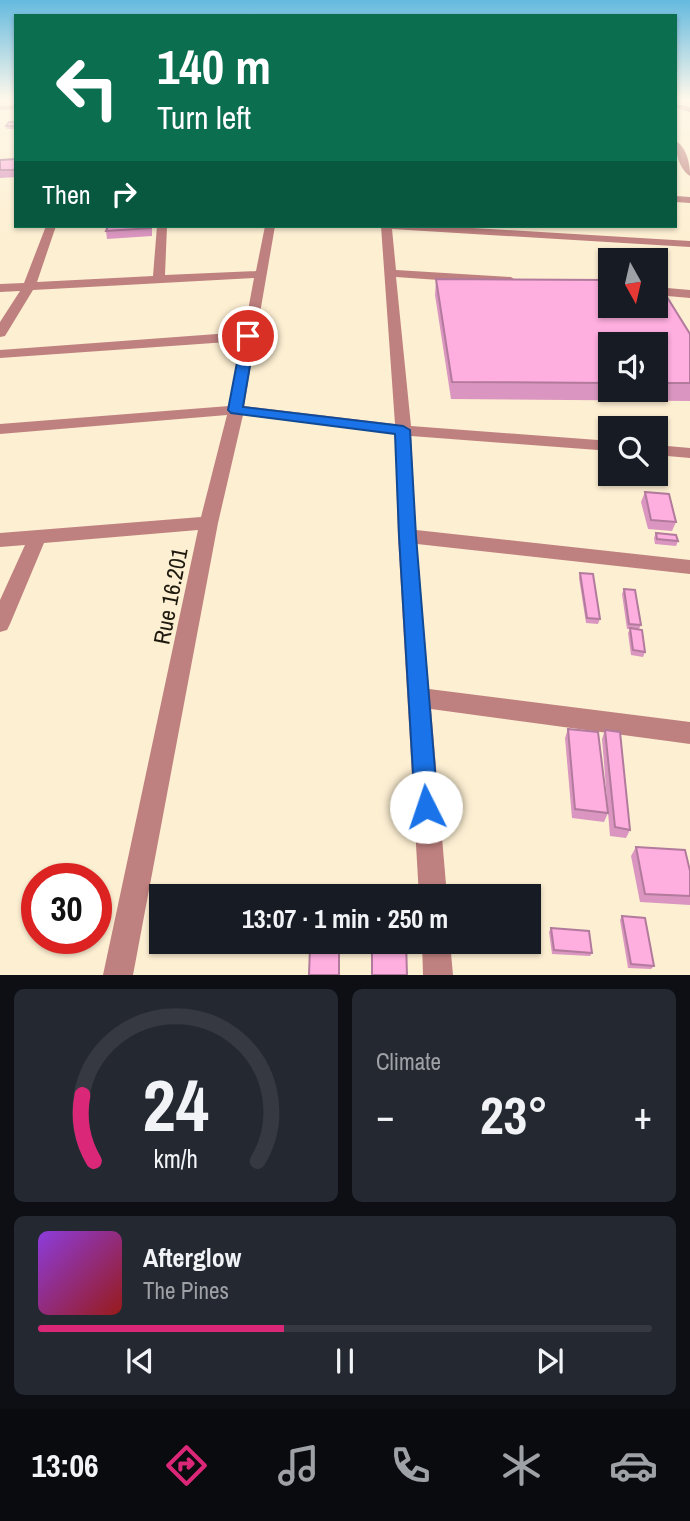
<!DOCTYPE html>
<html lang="en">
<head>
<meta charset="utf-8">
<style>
	:root { --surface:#171b24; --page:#242831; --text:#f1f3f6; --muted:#9ea1a6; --line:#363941; --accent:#db2777 }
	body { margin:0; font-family:"Archivo Narrow",sans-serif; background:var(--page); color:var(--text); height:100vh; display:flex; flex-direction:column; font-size:26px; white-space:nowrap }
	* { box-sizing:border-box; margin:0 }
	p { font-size:23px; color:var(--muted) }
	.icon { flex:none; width:38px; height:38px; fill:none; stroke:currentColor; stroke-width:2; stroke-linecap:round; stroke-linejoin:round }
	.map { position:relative; height:975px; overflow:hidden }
	.details { display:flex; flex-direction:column; gap:14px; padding:14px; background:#0d0f14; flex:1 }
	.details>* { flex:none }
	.guide { position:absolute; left:14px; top:14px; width:663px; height:214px; border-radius:0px; box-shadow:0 2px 5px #0004; background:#0b6e4f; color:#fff; overflow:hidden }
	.needle { width:46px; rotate:172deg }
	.buttons { position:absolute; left:598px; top:248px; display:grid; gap:14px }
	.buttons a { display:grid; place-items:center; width:70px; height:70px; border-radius:0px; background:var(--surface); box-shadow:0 2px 5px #0004; font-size:35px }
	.speed { position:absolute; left:21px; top:863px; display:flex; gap:14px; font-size:35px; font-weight:700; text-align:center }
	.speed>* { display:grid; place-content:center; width:91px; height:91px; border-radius:50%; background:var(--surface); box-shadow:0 2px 5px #0004; line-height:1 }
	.speed .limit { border:10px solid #d22; background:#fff; color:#111 }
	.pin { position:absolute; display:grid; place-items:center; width:60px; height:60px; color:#fff; margin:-30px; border:4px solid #fff; border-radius:50%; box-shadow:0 2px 7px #0007 }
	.me { position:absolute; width:77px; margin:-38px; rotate:356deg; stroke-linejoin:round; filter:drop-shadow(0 0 5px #0008) }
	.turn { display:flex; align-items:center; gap:24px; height:147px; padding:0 28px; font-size:32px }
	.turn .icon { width:91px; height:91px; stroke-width:2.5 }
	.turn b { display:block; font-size:49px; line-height:60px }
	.then { display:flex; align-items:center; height:66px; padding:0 28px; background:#0003; gap:14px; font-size:26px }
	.big { font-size:52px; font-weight:700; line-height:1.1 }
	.details .widget { flex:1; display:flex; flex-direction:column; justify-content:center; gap:10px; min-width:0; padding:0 24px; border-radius:10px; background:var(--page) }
	.details .dial { align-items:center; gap:0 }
	.dial svg { height:182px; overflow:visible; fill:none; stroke:var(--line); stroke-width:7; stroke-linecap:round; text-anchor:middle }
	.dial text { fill:var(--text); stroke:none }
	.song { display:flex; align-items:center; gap:21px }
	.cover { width:84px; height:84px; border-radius:10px; background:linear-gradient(135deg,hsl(270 70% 55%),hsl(0 70% 35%)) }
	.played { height:7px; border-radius:4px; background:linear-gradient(90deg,var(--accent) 40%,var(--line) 40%) }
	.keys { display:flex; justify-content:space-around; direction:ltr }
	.heat { display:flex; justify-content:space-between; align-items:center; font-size:38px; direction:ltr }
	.details .tiles { flex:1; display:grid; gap:14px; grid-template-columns:1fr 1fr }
	.widget:last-child { grid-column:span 2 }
	.trip { position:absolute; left:149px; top:884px; width:392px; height:70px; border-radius:0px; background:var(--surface); box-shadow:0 2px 5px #0004; font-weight:700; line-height:70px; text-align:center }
	.dock { display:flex; height:112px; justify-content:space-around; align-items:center; background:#090b0e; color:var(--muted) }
	.dock .icon { width:49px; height:49px }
	.dock .selected { color:var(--accent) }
	.dock b { font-size:32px; color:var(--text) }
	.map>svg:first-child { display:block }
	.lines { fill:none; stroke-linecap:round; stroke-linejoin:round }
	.street { fill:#bf817f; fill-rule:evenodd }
	.wall { fill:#da96c0; fill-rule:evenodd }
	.building { fill:#feaedf; stroke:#b27a9c; stroke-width:2 }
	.route { fill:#1a73e8; stroke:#114b97; stroke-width:2 }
	.labels { text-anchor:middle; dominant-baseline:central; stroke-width:7; stroke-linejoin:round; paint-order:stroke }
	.street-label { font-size:23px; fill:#1f1a0f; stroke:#fdefd2 }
</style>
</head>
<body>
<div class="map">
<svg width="690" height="975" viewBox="0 0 690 975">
	<rect width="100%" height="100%" fill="#fdefd2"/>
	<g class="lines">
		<!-- street -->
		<g class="street">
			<path d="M676,104l14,3v5l-14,-4z"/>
			<path d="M16,105v4l-16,1v-4z"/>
			<path d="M676,141c11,7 14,23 14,35 -10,-6 -15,-23 -14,-35z"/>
			<path d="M676,196l14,1v6l-14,-1z"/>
			<path d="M46,226h10l-19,56 116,-6 4,-50h10l-2,49 91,-4 9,-45h10l-31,180 151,18 -14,-198h59l250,15v6l-298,-18 4,41 115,7 6,4 -6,4 -115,-8 15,149 200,15v10l-200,-15 5,94 274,30v14l-273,-30 12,145 261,33v22l-259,-35 16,187h-28l-21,-360 -3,-102 -152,-19 -25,108 -85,452h-30l95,-445 -154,13 -34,81 -3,6 -7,2v-32l25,-55 -25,2v-14l201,-16 26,-102 -227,19v-10l229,-18 13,-65 -242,17v-8l244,-18 10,-54 -221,12 -28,46 -5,1v-15l20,-31 -20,1v-8l24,-1z"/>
			<path d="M656,287l34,3v8l-34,-3z"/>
			<path d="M656,445l34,3v10l-34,-3z"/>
			<path d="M422,942h28l3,33h-30z"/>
		</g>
	</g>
	<!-- wall -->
	<g class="wall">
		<path d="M16,122v7h-9l-1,-3z"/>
		<path d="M16,159v18l-16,1v-18z"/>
		<path d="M108,226h44v10l-45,3 -1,-8z"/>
		<path d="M436,279l254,55v67l-239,-2 -16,-104zM611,345h45v45h-45z"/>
		<path d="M645,492l31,30 -4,9 -24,-2 -7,-27z"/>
		<path d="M656,533l22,8 -2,5 -21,-2 -1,-6z"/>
		<path d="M580,573l20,46 -2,5 -12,-1 -7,-45z"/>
		<path d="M624,589l17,36 -2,4 6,23 -2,5 -12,-2 -3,-22 2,-4h-3l-5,-35z"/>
		<path d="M568,729l40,84 -4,9 -32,-4 -7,-80z"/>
		<path d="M605,730l25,100 -4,8 -16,-2 -8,-97z"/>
		<path d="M636,847l54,49v9l-50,-3 -9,-46z"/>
		<path d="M622,916l32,50 -3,3 -23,-1 -8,-48z"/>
		<path d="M551,928l41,25 -2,3 -38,-2 -3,-22z"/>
		<path d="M495,942h44l-2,4 -42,-3z"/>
	</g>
	<!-- building -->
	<g class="building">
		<path d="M9,122h7v4h-10z"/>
		<path d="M16,159v6l-2,5h-14v-10z"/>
		<path d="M108,226h43v2l-45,3z"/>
		<path d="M436,279l175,1v26h45v-25h1l33,53v49h-34v-38h-45v38l-159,-1z"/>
		<path d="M645,492l24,2 7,28 -25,-2z"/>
		<path d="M656,533l20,2 2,6 -21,-2z"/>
		<path d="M580,573l13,1 7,45 -13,-1z"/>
		<path d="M624,589l11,1 6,35 -12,-1z"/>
		<path d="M630,628l12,2 3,22 -12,-2z"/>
		<path d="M568,729l30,3 10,81 -33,-4z"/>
		<path d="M605,730l15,2 10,98 -15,-3z"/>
		<path d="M636,847l49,3 5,21v25l-45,-2z"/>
		<path d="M622,916l23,2 9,48 -23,-2z"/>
		<path d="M528,921l8,1 3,20 -11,-1z"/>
		<path d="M551,928l38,3 3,22 -38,-3z"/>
		<path d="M372,942h34l1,33h-35z"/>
		<path d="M310,947h29v28h-30z"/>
	</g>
	<!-- sky -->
	<linearGradient id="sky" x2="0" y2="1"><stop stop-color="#65badf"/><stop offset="0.42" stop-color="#fef8eb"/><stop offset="1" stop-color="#fef8eb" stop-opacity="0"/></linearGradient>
	<rect width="690" height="235" fill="url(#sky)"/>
	<!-- route -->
	<path class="route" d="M248,332l7,4 -12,71 160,19 7,4 6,106 22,271 -3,8 -9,3 -8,-3 -3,-8 -16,-271 -4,-102 -164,-21 -3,-3 14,-74z"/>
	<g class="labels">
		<!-- street labels -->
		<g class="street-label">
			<text transform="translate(170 596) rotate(-79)">Rue 16.201</text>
		</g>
	</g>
</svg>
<div class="buttons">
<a><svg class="needle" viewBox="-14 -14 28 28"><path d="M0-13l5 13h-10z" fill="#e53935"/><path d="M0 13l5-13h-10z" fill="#9ea1a6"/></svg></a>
<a><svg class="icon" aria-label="sound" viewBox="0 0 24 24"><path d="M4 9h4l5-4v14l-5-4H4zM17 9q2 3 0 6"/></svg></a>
<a><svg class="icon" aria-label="search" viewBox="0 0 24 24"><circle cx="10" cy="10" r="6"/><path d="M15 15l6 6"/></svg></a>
</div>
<div class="speed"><div class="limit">30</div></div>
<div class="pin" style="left:248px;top:336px;background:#d93025"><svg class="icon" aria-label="arrive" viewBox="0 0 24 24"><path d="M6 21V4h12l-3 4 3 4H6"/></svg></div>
<svg class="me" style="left:426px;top:807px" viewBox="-20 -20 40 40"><circle r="19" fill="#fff"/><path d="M0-13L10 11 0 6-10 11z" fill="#1a73e8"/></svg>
<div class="trip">13:07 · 1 min · 250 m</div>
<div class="guide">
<div class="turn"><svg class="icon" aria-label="left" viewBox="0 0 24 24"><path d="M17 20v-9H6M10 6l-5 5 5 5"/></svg><div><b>140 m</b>Turn left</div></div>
<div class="then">Then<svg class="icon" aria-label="right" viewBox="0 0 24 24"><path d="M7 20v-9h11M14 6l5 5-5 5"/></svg></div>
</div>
</div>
<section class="details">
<div class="tiles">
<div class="widget dial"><svg viewBox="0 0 100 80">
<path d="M14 69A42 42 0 1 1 86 69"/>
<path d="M14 69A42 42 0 0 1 9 40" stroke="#db2777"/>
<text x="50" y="56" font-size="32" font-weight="700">24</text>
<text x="50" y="72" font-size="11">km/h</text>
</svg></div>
<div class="widget"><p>Climate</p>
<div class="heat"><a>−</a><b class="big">23°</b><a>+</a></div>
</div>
<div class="widget">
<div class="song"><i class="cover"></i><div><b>Afterglow</b><p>The Pines</p></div></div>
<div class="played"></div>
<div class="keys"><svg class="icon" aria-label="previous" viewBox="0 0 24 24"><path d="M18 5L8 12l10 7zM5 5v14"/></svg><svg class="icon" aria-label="pause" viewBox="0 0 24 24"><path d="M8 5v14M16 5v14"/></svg><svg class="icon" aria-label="next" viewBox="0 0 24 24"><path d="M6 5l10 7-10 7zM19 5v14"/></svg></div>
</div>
</div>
</section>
<nav class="dock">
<b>13:06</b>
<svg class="icon selected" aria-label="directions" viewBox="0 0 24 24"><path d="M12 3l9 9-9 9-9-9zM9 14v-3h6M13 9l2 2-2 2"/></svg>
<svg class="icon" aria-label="music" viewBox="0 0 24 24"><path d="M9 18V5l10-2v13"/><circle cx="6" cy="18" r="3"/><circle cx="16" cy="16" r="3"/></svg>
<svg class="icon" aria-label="phone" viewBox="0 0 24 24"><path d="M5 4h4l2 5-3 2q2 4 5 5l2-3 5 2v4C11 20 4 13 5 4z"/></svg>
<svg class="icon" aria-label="climate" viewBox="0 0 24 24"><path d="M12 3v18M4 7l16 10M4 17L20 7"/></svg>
<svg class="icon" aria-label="car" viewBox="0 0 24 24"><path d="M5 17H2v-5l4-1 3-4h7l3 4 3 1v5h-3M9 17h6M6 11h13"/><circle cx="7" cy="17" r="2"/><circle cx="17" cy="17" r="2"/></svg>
</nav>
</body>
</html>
